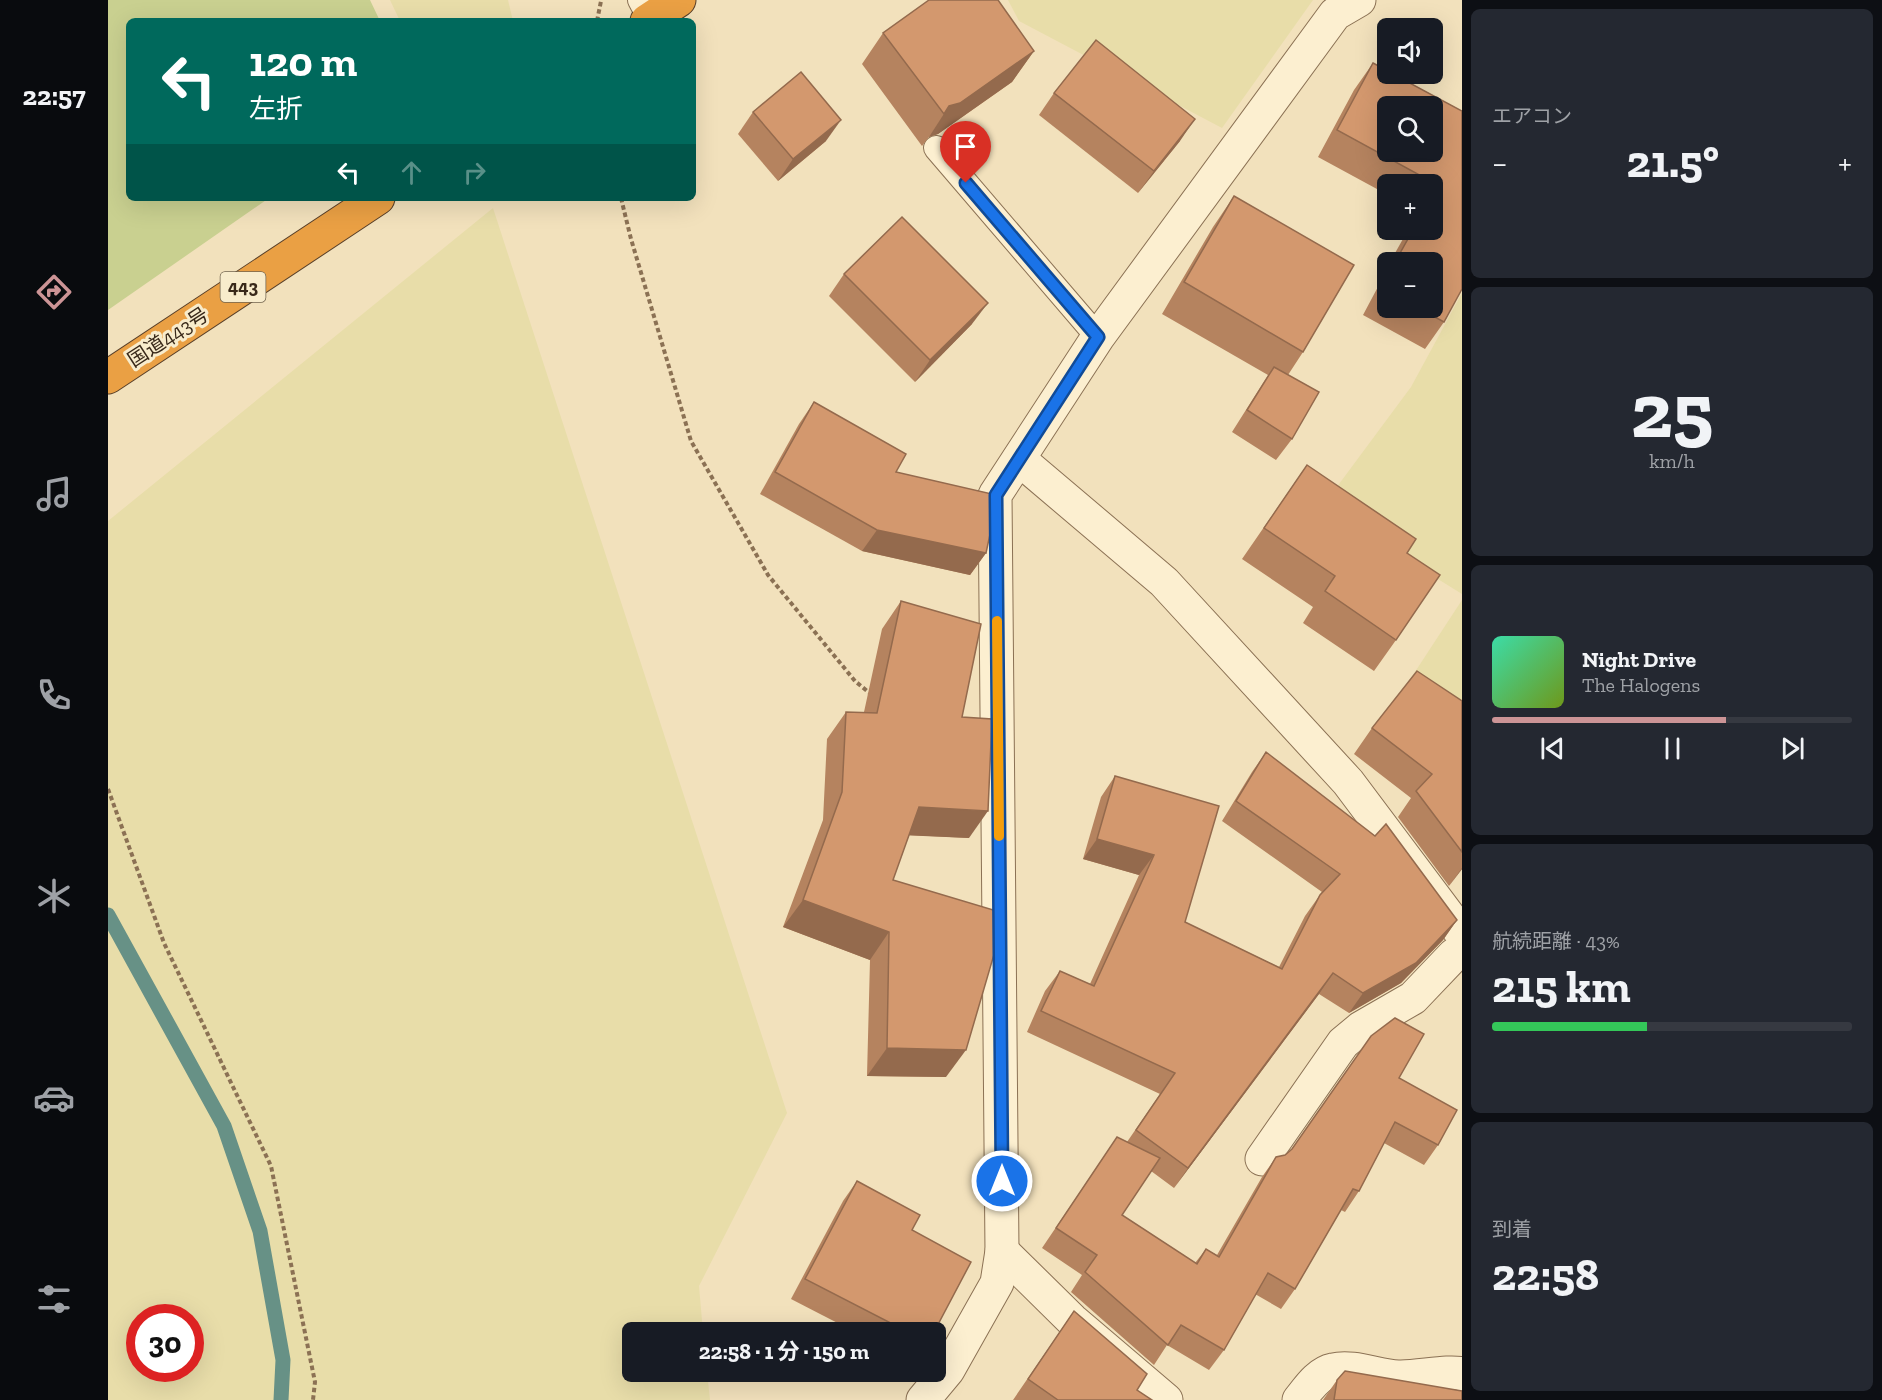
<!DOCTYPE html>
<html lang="ja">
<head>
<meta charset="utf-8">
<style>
	:root { --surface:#171b24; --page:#242831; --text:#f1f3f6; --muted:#9ea1a6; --line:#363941; --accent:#cc9496 }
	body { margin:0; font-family:"Zilla Slab","Noto Sans JP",serif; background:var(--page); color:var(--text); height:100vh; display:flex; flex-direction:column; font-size:22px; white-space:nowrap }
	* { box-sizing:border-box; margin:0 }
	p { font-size:20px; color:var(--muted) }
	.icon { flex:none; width:33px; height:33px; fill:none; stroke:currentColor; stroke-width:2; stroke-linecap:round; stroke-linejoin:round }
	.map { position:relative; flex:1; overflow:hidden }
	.side { display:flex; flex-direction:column; gap:9px; padding:9px; background:#0d0f14; width:420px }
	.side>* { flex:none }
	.top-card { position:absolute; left:18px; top:18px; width:570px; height:183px; border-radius:9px; box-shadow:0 6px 24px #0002; background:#00695c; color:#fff; overflow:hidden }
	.fabs { position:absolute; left:1269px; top:18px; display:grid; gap:12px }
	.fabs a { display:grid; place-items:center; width:66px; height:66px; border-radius:9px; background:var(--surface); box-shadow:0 6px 24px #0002; font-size:30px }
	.speed { position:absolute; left:18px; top:1304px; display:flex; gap:12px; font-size:30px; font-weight:700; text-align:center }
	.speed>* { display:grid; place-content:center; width:78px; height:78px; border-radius:50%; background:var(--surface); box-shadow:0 6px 24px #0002; line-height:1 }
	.speed .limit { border:9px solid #d22; background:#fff; color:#111 }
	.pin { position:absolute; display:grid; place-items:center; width:51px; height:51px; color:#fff; margin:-62px -26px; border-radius:50% 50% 50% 0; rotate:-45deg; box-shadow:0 0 6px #0007 }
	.pin .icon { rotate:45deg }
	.me { position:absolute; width:66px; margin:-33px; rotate:0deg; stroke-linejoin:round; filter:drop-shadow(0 0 4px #0008) }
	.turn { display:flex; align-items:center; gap:21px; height:126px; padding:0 24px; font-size:27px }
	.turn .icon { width:78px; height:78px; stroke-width:2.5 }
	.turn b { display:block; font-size:42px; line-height:51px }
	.lanes { display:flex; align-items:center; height:57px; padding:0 24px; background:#0003; justify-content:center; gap:30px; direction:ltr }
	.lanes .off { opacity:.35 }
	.big { font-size:45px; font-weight:700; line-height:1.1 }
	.side .card { flex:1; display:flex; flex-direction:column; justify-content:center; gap:9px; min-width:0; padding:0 21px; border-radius:9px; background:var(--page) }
	.side .dial { align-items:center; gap:0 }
	.dial b { font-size:78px; line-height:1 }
	.song { display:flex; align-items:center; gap:18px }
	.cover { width:72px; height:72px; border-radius:9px; background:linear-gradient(135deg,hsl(160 70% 55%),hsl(80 70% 35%)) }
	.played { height:6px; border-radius:3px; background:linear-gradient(90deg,var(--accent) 65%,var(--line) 65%) }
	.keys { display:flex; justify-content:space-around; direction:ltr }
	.heat { display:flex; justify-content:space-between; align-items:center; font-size:33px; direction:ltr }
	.charge { height:9px; border-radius:4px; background:linear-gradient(90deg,#34c759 43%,var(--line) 0) }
	.trip { position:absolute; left:514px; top:1322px; width:324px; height:60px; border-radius:9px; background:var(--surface); box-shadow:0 6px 24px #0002; font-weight:700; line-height:60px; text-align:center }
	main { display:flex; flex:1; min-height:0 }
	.tab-bar { display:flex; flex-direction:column; width:108px; justify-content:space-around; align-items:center; background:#090b0e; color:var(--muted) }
	.tab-bar .icon { width:42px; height:42px }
	.tab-bar .on { color:var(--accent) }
	.tab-bar b { font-size:27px; color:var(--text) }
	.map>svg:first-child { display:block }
	.farmland { fill:#e8dda9; fill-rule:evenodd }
	.green { fill:#c9d090 }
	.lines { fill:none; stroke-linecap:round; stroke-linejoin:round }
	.stream { stroke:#679186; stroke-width:15 }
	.lane-casing { stroke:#8b7154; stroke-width:26 }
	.street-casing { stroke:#8b7154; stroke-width:35 }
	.highway-casing { stroke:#583f29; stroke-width:35 }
	.path { stroke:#8b7154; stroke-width:4; stroke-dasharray:4.5 3; stroke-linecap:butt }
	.lane { stroke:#fcefd0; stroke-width:24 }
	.street { stroke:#fcefd0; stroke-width:33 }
	.highway { stroke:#eaa044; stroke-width:33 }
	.wall { fill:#b5835f }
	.shaded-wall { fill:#946a4d }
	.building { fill:#d3986e; stroke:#946a4d; stroke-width:1.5; fill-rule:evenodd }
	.route-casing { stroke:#114b97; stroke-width:15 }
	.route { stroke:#1a73e8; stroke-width:10 }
	.slow { stroke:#f59e0b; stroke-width:10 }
	.labels { text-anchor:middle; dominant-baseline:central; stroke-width:6; stroke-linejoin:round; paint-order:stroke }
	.shield { fill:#f8eccc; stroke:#72644f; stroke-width:1.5 }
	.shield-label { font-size:18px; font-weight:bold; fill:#39291a }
	.street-label { font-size:20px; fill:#39291a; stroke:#f8eccc }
</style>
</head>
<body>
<main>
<nav class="tab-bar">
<b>22:57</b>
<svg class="icon on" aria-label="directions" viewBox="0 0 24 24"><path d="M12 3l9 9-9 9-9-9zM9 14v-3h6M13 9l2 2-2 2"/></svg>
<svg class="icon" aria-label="music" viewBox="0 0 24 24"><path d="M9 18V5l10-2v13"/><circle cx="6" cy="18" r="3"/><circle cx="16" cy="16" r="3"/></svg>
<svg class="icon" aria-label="phone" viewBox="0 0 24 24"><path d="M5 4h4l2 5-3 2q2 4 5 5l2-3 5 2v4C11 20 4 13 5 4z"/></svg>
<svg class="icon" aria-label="climate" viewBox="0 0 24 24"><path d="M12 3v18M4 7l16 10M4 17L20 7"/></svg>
<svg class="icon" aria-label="car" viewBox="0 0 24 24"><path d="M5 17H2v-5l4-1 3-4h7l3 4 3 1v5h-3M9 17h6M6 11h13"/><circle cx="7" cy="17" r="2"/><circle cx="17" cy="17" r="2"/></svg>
<svg class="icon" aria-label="filters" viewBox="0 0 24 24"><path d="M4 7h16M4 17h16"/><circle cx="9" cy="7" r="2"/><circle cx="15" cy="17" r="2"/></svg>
</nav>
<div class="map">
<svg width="1354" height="1400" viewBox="0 0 1354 1400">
	<rect width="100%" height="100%" fill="#f2e1bc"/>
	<!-- farmland -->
	<g class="farmland">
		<path d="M282,0h118l5,21h-113z"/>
		<path d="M900,0h305l-91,128 -203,-107z"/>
		<path d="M385,208l294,905 -88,173 4,46h-70v39h74l3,29h-602v-879zM32,1317h50v51h-50z"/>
		<path d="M1354,293v301l-140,-87 89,-120z"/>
		<path d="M1354,600v122l-51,-44z"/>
	</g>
	<!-- green -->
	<path class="green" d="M0,0h262l10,21h-251v177h140l-161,112z"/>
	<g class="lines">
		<!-- stream -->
		<path class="stream" d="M0,915l116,211 36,105 23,129 -2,40"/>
		<!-- lane casing -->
		<g class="lane-casing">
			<g id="lane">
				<path d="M532,0l10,19"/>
				<path d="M828,148l162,189"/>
			</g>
		</g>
		<!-- street casing -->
		<g class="street-casing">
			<g id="street">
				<path d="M911,459l145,123 184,200 114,152"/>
				<path d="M1154,1159l81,-116 18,-15 52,-30 41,-43 8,-5"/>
				<path d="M894,1251l70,69 94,80"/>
				<path d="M815,1400l25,-30 49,-87 5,-32 -7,-756 103,-158 237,-323 24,-14"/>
				<path d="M1191,1400c9,-11 19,-27 34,-30 20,-5 45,6 65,7 17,1 52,-7 64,-3"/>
			</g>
		</g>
		<!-- highway casing -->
		<g class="highway-casing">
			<g id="highway">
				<path d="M539,21l32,-21"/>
				<path d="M0,377l270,-179"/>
			</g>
		</g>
		<!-- path -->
		<g class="path">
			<path d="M489,21l4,-20"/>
			<path d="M513,198l10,41 60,202 77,134 87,106 17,14"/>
			<path d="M0,789l56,154 107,223 44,216 -2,18"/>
		</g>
		<!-- lane -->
		<use href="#lane" class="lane"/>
		<!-- street -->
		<use href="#street" class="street"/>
		<!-- highway -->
		<use href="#highway" class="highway"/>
	</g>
	<!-- wall -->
	<g class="wall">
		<path d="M775,33l151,18 -22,31 -74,52 -9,3 -7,9 -60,-82z"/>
		<path d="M1265,63l89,48 -18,211 -19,27 -62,-34 25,-47v40h44v-46h-42l18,-32h24v-46h-44v11l-70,-38 36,-67z"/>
		<path d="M946,93l126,48 -42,52 -99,-78z"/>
		<path d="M645,112l73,29 -48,40 -40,-47z"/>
		<path d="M1126,196l69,156 -15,23 4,64 -16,21 -44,-28 36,-57 -106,-61 51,-87z"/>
		<path d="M736,274l128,50 -57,58 -86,-86z"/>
		<path d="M706,402l82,70 90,81 -16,22 -108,-24 -102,-57 39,-70z"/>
		<path d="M1199,465l100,88 -11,87 -22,31 -71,-48 10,-16 -71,-48z"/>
		<path d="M793,601l61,116 7,121 -60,-3 -16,45 53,197 -79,-1 3,-116 -87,-33 40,-107 4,-81 19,-27h18l18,-83z"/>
		<path d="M1354,701v168l-13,17 -51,-69 13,-19 -57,-44 18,-26z"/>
		<path d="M1158,752l191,168 -14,20 -42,43 -52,30 -30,-19 -145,194 -23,-17 -29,44 73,48 11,-14 11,6 45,-78 14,-20 9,-2 114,-77 39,67 -14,20 -40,-22 -25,48 -14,21 -4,-2 -46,79 -14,20 -26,-15 -31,56 -15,20 -42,-25 -13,20 -83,-73 11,-17 -40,-27 75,-111 10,5 33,-48 -133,-62 18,-41 15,-20 30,13 49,-109 -56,-16 18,-62 14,-21 70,146 94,45 26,-51 17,-24 -100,-71 30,-49z"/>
		<path d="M749,1181l55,49 22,102h-79l-64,-33 52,-98z"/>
		<path d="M966,1311l63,79 15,10h-139z"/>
		<path d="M1229,1380l125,20h-139z"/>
	</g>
	<!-- shaded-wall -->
	<g class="shaded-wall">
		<path d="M926,51l-22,31 -74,52 -9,3 20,-31z"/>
		<path d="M1087,119l-15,22 -42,52 16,-22z"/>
		<path d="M733,120l-15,21 -48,40 15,-22z"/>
		<path d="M880,303l-16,21 -57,58 15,-22z"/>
		<path d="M769,530l109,23 -16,22 -108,-24z"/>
		<path d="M811,807l69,4 -19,27 -69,-3z"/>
		<path d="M989,839l57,16 -15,20 -56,-16z"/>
		<path d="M1354,868v1l-13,17z"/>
		<path d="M695,900l86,32 -19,28 -87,-33z"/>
		<path d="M1349,920l-14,20 -42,43 -52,30 14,-20z"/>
		<path d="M1225,973l-14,21 -145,194 14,-20z"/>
		<path d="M779,1048l79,2 -20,27 -79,-1z"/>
	</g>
	<!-- building -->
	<g class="building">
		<path d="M821,0h69l36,51 -74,52 -11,3 -5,8 -61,-81z"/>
		<path d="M988,40l99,79 -41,52 -100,-78z"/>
		<path d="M1265,63l15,8v3h5l69,37v178l-18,33 -26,-14h14v-46h-37l18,-32h19v-39l4,-7 -99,-54zM1280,106h44v46h-44z"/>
		<path d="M693,72l40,48 -48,39 -40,-47z"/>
		<path d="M1126,196l120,69 -51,87 -119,-70z"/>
		<path d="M794,217l86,86 -58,57 -86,-86z"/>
		<path d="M1280,278v13l-6,-3z"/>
		<path d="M1166,367l45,25 -27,47 -45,-29z"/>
		<path d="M706,402l92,52 -10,18 96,22v31l-6,28 -109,-23 -102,-58z"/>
		<path d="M1199,465l109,74 -9,14 33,22 -44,65 -71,-49 10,-15 -71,-48z"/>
		<path d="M793,601l80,23 -19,93 30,2 -4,92 -69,-4 -26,73 107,32v22l-34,116 -79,-2 2,-116 -86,-32 39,-108 4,-80 31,1z"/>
		<path d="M1309,671l45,30v151l-46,-61 16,-17 -60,-46z"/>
		<path d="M1158,752l109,84 11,-12 71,96 -41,43 -53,30 -30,-20 -145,195 -52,-38 39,-57 -134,-62 19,-40 34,15 60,-131 -57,-16 18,-63 104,30 -34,116 97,47 38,-74 20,-21 -104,-73z"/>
		<path d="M1287,1018l29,16 -25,44 58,32 -19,35 -43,-23 -36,69 -6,-2 -58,100 -27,-16 -44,77 -43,-25 -13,20 -83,-73 12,-17 -41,-27 61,-91 43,21 -38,57 75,49 9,-15 13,8 57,-100 9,-2 7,-6 79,-113z"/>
		<path d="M749,1181l63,34 -8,15 59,32 -37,70h-26l-103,-53z"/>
		<path d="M966,1311l73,63 -10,16 15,10h-94l-30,-21z"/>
		<path d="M1237,1371l117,20v9h-128l3,-20z"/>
	</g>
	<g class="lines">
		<!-- route casing -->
		<g class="route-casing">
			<path id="route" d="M858,183l132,154 -102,158 6,686"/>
		</g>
		<!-- route -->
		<use href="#route" class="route"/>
		<!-- slow -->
		<path class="slow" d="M889,621l2,215"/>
	</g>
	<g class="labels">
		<!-- shield labels -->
		<rect class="shield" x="112.5" y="272" width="45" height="30" rx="4.5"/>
		<g class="shield-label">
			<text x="135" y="287">443</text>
		</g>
		<!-- street labels -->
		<g class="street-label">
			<text transform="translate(60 337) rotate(-33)">国道443号</text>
		</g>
	</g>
</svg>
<div class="fabs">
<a><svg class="icon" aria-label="sound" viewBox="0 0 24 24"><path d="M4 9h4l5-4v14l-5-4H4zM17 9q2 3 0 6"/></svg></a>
<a><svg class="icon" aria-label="search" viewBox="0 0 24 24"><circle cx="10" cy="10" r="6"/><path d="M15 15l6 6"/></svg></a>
<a>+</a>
<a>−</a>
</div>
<div class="speed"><div class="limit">30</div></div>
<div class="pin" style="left:858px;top:183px;background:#d93025"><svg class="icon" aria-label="arrive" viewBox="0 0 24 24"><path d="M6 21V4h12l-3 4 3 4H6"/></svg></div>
<svg class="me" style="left:894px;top:1181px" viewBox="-20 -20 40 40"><circle r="17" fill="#1a73e8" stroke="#fff" stroke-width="3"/><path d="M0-11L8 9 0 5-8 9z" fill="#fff"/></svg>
<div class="trip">22:58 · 1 分 · 150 m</div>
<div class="top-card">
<div class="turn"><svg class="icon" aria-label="left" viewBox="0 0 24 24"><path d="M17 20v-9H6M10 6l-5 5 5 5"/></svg><div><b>120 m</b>左折</div></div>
<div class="lanes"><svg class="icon" aria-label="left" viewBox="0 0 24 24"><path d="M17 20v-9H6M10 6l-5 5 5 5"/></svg><svg class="icon off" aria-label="ahead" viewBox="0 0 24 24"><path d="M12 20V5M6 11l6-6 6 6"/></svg><svg class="icon off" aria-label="right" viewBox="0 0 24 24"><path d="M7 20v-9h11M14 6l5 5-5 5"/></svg></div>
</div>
</div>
<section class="side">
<div class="card"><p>エアコン</p>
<div class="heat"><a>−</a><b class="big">21.5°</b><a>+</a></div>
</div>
<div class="card dial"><b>25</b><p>km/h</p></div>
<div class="card">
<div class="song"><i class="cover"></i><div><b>Night Drive</b><p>The Halogens</p></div></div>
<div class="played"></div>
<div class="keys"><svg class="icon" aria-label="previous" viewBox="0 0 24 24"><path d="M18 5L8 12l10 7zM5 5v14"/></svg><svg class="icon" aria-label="pause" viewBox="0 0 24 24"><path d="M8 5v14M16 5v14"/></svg><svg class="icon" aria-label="next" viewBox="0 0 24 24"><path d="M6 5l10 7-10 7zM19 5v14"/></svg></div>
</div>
<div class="card"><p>航続距離 · 43%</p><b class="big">215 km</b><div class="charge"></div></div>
<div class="card"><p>到着</p><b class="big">22:58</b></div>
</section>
</main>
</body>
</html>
